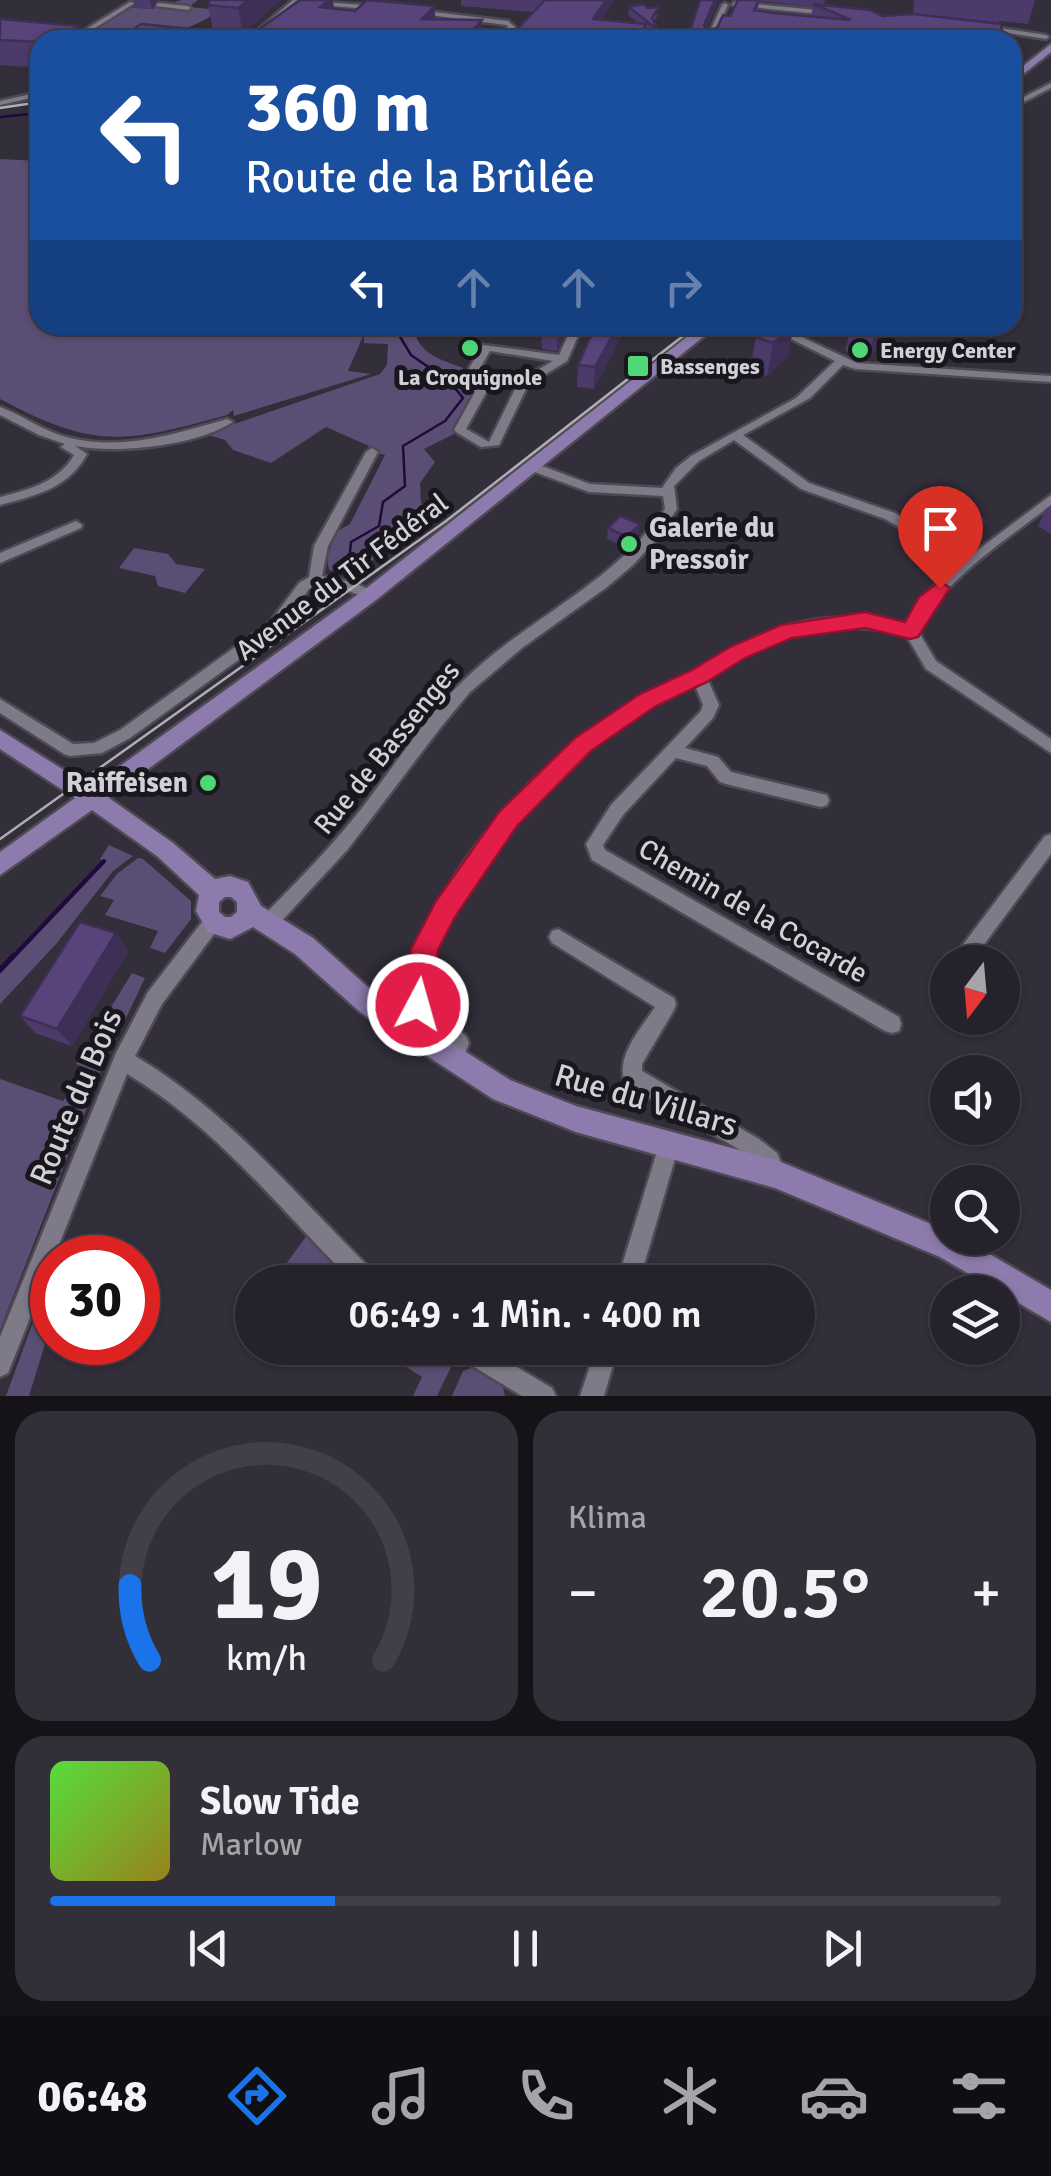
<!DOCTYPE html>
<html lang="de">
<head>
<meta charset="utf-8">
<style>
	:root { --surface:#26222c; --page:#322f38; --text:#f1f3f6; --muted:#a4a4a9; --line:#423f48; --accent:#1a73e8 }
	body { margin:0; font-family:Signika,sans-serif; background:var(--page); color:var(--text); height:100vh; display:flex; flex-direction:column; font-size:38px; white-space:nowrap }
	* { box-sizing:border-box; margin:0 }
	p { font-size:32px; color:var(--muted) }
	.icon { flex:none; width:55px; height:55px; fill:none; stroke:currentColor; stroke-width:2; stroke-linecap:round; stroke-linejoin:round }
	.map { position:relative; height:1396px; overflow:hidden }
	.details { display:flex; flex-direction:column; gap:15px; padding:15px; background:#151318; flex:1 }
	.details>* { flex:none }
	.guide { position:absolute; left:30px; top:30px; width:992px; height:305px; border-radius:30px; box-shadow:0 2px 8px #0004,0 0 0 2px var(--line); background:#1a4fa0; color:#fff; overflow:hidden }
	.needle { width:65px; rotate:196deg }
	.fabs { position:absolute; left:930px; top:945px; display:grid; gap:20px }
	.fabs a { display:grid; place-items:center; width:90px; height:90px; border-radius:50%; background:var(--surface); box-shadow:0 2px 8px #0004,0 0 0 2px var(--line); font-size:50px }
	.speed { position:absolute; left:30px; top:1235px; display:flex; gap:20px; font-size:50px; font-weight:700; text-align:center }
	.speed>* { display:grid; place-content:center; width:130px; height:130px; border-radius:50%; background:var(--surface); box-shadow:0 2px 8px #0004,0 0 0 2px var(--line); line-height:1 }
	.speed .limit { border:15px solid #d22; background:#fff; color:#111 }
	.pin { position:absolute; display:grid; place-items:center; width:85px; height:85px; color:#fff; margin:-102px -42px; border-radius:50% 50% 50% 0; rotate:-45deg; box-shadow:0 0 10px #0007 }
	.pin .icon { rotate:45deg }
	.me { position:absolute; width:110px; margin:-55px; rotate:6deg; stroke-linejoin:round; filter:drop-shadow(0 0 8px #0008) }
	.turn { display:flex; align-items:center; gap:35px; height:210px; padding:0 50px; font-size:45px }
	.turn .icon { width:130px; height:130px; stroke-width:2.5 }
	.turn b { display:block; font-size:70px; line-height:85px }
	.lanes { display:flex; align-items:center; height:95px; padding:0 50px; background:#0003; justify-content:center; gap:50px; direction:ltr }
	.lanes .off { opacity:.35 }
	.big { font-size:75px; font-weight:600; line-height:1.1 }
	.details .card { flex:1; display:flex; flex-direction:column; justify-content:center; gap:15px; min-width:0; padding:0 35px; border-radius:30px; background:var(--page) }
	.details .dial { align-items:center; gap:0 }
	.dial svg { height:260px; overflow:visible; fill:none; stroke:var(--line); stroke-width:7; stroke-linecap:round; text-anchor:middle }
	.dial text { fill:var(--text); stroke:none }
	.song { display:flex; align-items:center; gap:30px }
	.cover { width:120px; height:120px; border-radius:15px; background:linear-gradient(135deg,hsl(110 70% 55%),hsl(50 70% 35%)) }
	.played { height:10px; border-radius:5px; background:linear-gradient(90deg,var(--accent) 30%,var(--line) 30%) }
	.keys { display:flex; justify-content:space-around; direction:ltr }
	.heat { display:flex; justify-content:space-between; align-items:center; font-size:55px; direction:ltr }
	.details .tiles { flex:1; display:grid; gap:15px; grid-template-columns:1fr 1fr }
	.card:last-child { grid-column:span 2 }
	.trip { position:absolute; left:235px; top:1265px; width:580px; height:100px; border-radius:50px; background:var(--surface); box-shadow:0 2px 8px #0004,0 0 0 2px var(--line); font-weight:600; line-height:100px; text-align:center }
	.dock { display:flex; height:160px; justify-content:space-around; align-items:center; background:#0f0e12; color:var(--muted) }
	.dock .icon { width:70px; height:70px }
	.dock .on { color:var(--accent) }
	.dock b { font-size:45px; color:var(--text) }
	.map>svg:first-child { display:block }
	.green { fill:#5b4e75 }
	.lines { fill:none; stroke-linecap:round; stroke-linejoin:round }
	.stream-far2 { stroke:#21083d; stroke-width:2.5 }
	.stream-far1 { stroke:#21083d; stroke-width:4 }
	.stream { stroke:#21083d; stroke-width:5 }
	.minor-casing { stroke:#4e4a54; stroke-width:5 }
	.major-casing { stroke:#4e4a54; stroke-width:5 }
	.minor { fill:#7e7a88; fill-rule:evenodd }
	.major { fill:#8c7bac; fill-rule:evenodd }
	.tram { stroke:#afadb5; stroke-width:2.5 }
	.wall { fill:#4c3a6a; fill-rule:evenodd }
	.shaded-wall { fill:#3e2f56 }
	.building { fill:#58437b; stroke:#3e2f56; stroke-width:2.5 }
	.route { fill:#e11d48; stroke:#92132f; stroke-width:2.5 }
	.poi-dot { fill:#4fd675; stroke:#19171d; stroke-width:4 }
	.labels { text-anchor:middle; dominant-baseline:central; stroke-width:10; stroke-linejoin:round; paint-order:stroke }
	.far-poi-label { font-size:22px; font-weight:bold; fill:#d2d0d7; stroke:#19171d; text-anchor:start }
	.poi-label { font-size:28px; font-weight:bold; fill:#d2d0d7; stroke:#19171d; text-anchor:start }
	.street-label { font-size:28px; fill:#d2d0d7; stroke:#19171d }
	.near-street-label { font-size:32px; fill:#d2d0d7; stroke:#19171d }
</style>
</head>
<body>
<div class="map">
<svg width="1051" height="1396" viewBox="0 0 1051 1396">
	<rect width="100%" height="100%" fill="#322e3a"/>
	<!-- green -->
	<g class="green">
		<path d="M182,0h16l-9,7 31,3c-54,39 -117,30 -180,30l41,-7 45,-26 26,2z"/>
		<path d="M0,159l40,2v164h261l3,4 2,-4h107c4,29 27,34 50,43l-1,12 13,18 -21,36 -30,15 11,13 -15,21 1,20 20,10 -89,61 -23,-4 -2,-12 9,-26 14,-8 35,-69 -18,-4 2,-5 -43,-19 -55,36 -38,-13 -8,-10 -20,-6 175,-60 7,-9 1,-21 -24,-1v-9l-16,37 23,3 -137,42 -1,-6 -6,5c-102,28 -132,35 -227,-16z"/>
		<path d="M134,548l34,6 8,10 29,5 -20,24 -27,-7 -3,-10 -36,-8z"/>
		<path d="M109,845l24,11 -20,15 -56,72 -57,61v-30l105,-111 -5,-4z"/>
		<path d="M138,858l5,1 48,42v18l-26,34 -15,-5 8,-17 -53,-16 9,-15 -14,-4 17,-22z"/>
		<path d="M132,973l13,5 -45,95 -24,-9z"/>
		<path d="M0,1079l63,22 12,-15 -8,15 8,3 10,-17 9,2 -94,241z"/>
		<path d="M310,1231l43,51h-80z"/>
		<path d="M52,1270v51l-23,75h-23z"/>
		<path d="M399,1348h33l22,13 -17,35h-24l9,-19 -28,-18z"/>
		<path d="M474,1367l27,12 4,17h-53l11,-25z"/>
	</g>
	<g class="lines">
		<!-- stream-far2 -->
		<g class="stream-far2">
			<path d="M0,117l40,-4"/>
			<path d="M349,562l2,-20 28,-16 4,-24 22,-16 -2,-40 42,-25 18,-23 -13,-16 -39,-27 -18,-30"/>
		</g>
		<!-- stream-far1 -->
		<path class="stream-far1" d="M11,959l93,-98"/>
		<!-- stream -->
		<path class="stream" d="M0,970l13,-14"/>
		<!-- minor casing -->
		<g class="minor-casing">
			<g id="minor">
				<path d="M293,0l86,6 3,2 -3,2 -82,-7 -44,37h-7z"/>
				<path d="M130,2l5,1 -59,37h-8z"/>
				<path d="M734,2l94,9 3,2 -3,2 -96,-10z"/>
				<path d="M158,3l30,3 3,2 -3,2 -32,-4z"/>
				<path d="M725,3l3,2 -16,35h-6l16,-35z"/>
				<path d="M417,10l91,11 7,6 -10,13h-7l10,-13 -2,-2 -91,-12z"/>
				<path d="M986,26l60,9 3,2 -3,2 -62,-10z"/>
				<path d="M1012,46l4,2v8l-4,2z"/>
				<path d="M1051,83v5l-39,20v-5z"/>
				<path d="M40,92v4l-40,9v-4z"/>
				<path d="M573,325h10l-16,36 -39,24 -29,60 -18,2 -25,-15 -2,-2 21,-38 -13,-12 21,-35 76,10zM490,351l63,10 -34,20 -30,61 -23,-13 21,-38 -13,-12z"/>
				<path d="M763,325h13l81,38 194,13v6l-196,-13 -12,-4 -33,33 -67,37 66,48 86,30 30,19 2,3 -7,4 -35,-20 -84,-30 -67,-49 -35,21 -25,25 3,23 -21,31 -23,25 -26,22 -85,61 -52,44 -29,35 -93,122 -72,78 -6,2 -6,-2 -3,-6 3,-6c34,-34 68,-69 98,-107 32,-42 62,-89 100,-126 66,-65 148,-95 203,-173l-2,-13 -74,-4 -60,-22v-6h8l53,20 72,4 14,-20 15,-12 105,-58 39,-37z"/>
				<path d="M0,407c20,7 37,20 57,27 58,20 114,1 170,-15l6,3c-38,24 -114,32 -158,24l12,8c-18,34 -52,42 -87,51v-8c28,-7 59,-15 74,-42l-13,-8 4,-3 -26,-9 -39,-20z"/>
				<path d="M372,448l6,4 -50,94 -6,30 30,6 23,10 2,3 -2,3 -5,2 -26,-11 -27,-5 -8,5 -29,41 -150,108 -28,15 -32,3 -6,-2 -64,-41v-14l73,45 21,-1 26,-13 150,-108 29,-39 10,-6 5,-31 52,-94z"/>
				<path d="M1051,495v10c-48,38 -104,71 -133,126l18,30 115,78v14l-125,-84 -20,-34c-84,-20 -128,1 -199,43l12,27 -6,13 -28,30 33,9 13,15 96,23 2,5 -2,5 -6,2 -95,-23 -6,-2 -13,-16 -31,-8 -53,57 -20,30 2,5 294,167 2,7 -2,7 -7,2 -7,-2 -293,-171 -6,-16 25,-39 90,-94 2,-6 -8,-20c-14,6 -29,11 -42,19 -83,50 -197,162 -221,259 -2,12 -3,26 -4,39l38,34 3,7 -9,25 -7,3 -7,-3 -3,-7 5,-15 -37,-35 -2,-6c2,-15 2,-31 6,-45 33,-106 134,-210 229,-265 15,-9 33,-14 48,-22 21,-10 39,-24 60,-34 49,-23 102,-27 155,-14l14,-25 25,-26z"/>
				<path d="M76,521l6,4 -1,3 -81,35v-10z"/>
				<path d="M1051,834v20l-80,108h-12l-3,-6 3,-6 86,-114z"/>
				<path d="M211,916l6,2 3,6 -3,6 -55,74 -27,52c95,56 163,142 241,218l3,8h-26c-73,-72 -136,-155 -226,-208l-119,299 -8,4v-40l116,-284 32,-61 57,-74z"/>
				<path d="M558,929l116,69 2,6 -2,6 -32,54v7l117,68 18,14 9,21 -3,7 -7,3 -7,-3 -6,-14 -18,-14 -120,-70c-10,-27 16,-54 30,-76l-103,-64 -3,-6 3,-6z"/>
				<path d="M669,1135l7,3 3,7 -40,137h-22l42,-137 3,-7z"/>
				<path d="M453,1348h32l67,40 4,8h-34l-66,-40z"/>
				<path d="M596,1348h22l-14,48h-24z"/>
			</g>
		</g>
		<!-- major casing -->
		<g class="major-casing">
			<g id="major">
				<path d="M1051,44v8l-39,31v-8z"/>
				<path d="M702,325h16l-342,275 -267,198 64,45 42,36 15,-3 18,6 13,24 52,32 65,58 132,84 66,26 200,54 172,71v7h14l89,52v32l-111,-65 -165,-69 -199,-56 -83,-33 -133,-87 -65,-58 -42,-27 -23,12 -22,-7 -12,-21 3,-16 -42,-39 -65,-46 -92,65v-23l75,-54 -75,-49v-19l91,57 273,-197zM225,897h6l6,5v10l-6,5h-6l-6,-5v-10z"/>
			</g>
		</g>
		<!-- minor -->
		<use href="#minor" class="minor"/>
		<!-- major -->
		<use href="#major" class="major"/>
		<!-- tram -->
		<g class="tram">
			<path d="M0,108l40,-6"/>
			<path d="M0,839l446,-318 251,-196"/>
		</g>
	</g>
	<!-- wall -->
	<g class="wall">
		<path d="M133,0h25l-6,9 -17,-1z"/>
		<path d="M210,0h71l-38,34 -30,-3 -5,-26z"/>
		<path d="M461,0h153l-13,20 37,3 -10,-8 1,-8 18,1 11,7 -4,7 5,9 -1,9 -12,-10 -2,10h-137l26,-28 -72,-6z"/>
		<path d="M738,0h87l-1,5 59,11 30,-2 1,-14h121l-7,24 -30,-3 5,19h-316l20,-12 1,2 9,-2 13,-12zM759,1l54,6 -2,9 -53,-5z"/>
		<path d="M0,19l40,21v28l-40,-3z"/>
		<path d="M541,325h25v6l-9,20 -15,-2z"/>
		<path d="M794,325l-7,32 -20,19 -17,-7 6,-32z"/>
		<path d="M852,325h50l-7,7 -14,-3 -6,21 -8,8 -22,-7z"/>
		<path d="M624,331l-30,58 -17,-2 1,-22z"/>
		<path d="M1051,506v28l-13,-8 8,-17z"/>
		<path d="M640,524l-2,12 -12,12 -19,-9 1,-11z"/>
		<path d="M941,529l35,13 -32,19 -12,-9z"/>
		<path d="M116,933l12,19 -56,94 -37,-13 -15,-17z"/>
	</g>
	<!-- shaded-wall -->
	<g class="shaded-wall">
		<path d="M150,0h8l-6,9z"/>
		<path d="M248,0h33l-38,34 -5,-26z"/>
		<path d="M329,0h4l1,10 -14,-3z"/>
		<path d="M606,0h8l-22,33 1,-14z"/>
		<path d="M715,0h4l-16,38 1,-13z"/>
		<path d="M435,6v14l-13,-1z"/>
		<path d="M482,20l1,14 -5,6h-14z"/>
		<path d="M646,24l-2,16h-7z"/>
		<path d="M79,26l4,14h-26z"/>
		<path d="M200,30l2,10h-15z"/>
		<path d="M557,325h9v6l-9,20z"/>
		<path d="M618,325h7l-1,6 -30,58 1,-22z"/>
		<path d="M794,325l-7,32 -20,19 6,-33z"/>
		<path d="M878,325h4l-7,25 -8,8z"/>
		<path d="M986,520l-10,22 -32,19 10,-23z"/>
		<path d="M640,524l-2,12 -12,12 1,-11z"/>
		<path d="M116,933l12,19 -56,94 -15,-17z"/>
	</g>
	<!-- building -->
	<g class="building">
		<path d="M210,0h38l-10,8 -30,-3z"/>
		<path d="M300,0h29l-9,7 35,4 12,-11 68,6 -13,13 60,1 -18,20h-220z"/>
		<path d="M545,0h61l-13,19 53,5 -9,16h-130z"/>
		<path d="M700,0h15l-11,25 4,5 9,-2 6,-13 7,1 8,-16h21l-5,10 20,3 77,7 -38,-16 57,6 13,6 30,-2 88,10 2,16 -28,-2v2h-223l1,-1 -17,-7 -4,8h-45z"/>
		<path d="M644,4l3,4 12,-1 -7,11 7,13 -30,-24z"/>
		<path d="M0,19l79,7 -22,14h-17v2l-40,-2z"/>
		<path d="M141,24l59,6 -13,10h-69z"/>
		<path d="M596,325h22l-23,42 -17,-2z"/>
		<path d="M769,325h25l-21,18 -17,-6z"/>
		<path d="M973,511l13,9 -32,18 -13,-9z"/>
		<path d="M620,516l20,8 -13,13 -19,-9z"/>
		<path d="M80,922l36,11 -59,96 -37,-13z"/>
	</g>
	<!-- route -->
	<path class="route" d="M940,581l10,7 -32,49 -8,2 -45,-11 -73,10 -47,20 -38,24 -51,24 -65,45 -74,75 -62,91 -17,33 -9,65 -11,4 -10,-4 -4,-10 7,-56 25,-48 63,-89 76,-74 65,-44 52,-24 38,-23 51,-22 84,-13 40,10 14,-25z"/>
	<!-- markers -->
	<g class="poi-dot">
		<circle cx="470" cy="348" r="10"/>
		<circle cx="860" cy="350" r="10"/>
		<rect x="626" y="354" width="24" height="24" rx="5"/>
		<circle cx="629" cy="544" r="10"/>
		<circle cx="208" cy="783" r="10"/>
	</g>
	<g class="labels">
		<!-- far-poi labels -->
		<g class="far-poi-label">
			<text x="880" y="350">Energy Center</text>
			<text x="660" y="366">Bassenges</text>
			<text x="470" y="377" text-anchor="middle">La Croquignole</text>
		</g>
		<!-- poi labels -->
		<g class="poi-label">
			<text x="649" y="528">Galerie du<tspan x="649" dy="32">Pressoir</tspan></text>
			<text x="188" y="783" text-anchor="end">Raiffeisen</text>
		</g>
		<!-- street labels -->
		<g class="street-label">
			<text transform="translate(342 577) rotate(-37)">Avenue du Tir Fédéral</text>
			<text transform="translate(387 748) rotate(-51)">Rue de Bassenges</text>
			<text transform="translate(753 911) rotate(30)">Chemin de la Cocarde</text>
		</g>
		<!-- near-street labels -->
		<g class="near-street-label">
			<text transform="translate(76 1097) rotate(-67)">Route du Bois</text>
			<text transform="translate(646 1100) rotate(16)">Rue du Villars</text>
		</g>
	</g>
</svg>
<div class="fabs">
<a><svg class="needle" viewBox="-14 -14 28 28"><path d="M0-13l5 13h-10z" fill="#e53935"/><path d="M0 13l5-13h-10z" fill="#a4a4a9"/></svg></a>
<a><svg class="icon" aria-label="sound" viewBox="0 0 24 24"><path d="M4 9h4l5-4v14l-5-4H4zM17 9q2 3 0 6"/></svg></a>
<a><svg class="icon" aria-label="search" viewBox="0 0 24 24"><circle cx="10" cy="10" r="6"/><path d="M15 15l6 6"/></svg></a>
<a><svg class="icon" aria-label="layers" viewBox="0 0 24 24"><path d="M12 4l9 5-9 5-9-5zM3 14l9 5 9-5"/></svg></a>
</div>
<div class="speed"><div class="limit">30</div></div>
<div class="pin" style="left:940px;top:588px;background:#d93025"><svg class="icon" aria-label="arrive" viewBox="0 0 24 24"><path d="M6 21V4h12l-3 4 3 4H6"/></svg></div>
<svg class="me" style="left:418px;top:1005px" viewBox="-20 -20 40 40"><circle r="17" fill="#e11d48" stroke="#fff" stroke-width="3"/><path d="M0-11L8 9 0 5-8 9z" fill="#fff"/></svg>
<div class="trip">06:49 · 1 Min. · 400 m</div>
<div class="guide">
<div class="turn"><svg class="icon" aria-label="left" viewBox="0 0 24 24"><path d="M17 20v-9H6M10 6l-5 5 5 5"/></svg><div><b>360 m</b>Route de la Brûlée</div></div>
<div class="lanes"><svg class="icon" aria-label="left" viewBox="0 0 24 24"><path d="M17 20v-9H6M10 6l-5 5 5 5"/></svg><svg class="icon off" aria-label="ahead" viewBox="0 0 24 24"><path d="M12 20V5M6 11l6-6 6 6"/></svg><svg class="icon off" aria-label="ahead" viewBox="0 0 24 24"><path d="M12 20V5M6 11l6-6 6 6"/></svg><svg class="icon off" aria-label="right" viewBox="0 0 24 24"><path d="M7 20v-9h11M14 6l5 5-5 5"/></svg></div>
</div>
</div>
<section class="details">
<div class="tiles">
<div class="card dial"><svg viewBox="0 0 100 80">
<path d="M14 69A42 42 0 1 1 86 69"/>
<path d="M14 69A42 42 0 0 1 8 46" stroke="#1a73e8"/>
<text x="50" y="56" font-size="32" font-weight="700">19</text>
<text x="50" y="72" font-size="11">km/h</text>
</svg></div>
<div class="card"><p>Klima</p>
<div class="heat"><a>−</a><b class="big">20.5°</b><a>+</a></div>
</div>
<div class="card">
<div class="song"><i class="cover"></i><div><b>Slow Tide</b><p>Marlow</p></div></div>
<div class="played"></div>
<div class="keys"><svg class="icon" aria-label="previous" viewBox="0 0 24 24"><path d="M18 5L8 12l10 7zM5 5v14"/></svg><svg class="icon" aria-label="pause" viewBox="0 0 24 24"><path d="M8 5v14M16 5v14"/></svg><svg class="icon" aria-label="next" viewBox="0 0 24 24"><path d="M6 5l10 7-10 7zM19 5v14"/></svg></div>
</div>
</div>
</section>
<nav class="dock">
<b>06:48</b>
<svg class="icon on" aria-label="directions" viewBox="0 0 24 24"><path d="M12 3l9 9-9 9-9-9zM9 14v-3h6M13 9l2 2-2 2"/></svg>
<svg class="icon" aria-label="music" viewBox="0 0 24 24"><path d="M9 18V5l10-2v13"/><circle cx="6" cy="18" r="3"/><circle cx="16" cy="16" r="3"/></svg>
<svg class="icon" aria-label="phone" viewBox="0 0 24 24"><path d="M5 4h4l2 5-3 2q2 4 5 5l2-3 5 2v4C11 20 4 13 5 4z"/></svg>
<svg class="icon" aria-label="climate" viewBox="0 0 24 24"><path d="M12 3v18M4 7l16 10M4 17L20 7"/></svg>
<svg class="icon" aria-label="car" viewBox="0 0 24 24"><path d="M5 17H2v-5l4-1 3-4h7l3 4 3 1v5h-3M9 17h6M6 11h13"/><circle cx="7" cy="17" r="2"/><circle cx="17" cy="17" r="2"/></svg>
<svg class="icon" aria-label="filters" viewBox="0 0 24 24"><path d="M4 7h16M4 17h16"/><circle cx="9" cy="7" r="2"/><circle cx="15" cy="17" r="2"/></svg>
</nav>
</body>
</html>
